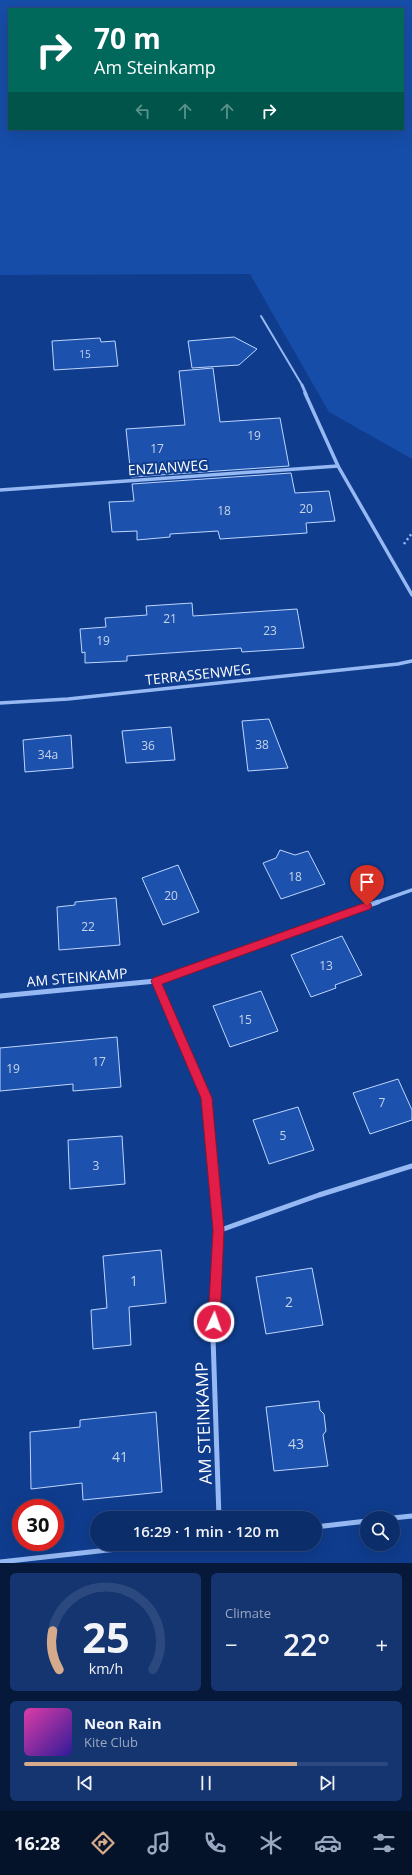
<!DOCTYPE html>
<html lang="en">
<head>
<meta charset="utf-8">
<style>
	:root { --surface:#0b2d6a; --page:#143570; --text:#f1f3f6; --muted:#9aa8c1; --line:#2b497e; --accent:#d6ab8b }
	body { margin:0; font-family:"Open Sans",sans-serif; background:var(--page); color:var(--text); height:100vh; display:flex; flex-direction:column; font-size:15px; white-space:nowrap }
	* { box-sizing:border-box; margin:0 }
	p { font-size:13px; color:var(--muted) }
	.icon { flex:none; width:22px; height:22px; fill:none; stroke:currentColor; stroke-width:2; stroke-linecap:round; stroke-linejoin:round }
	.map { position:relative; height:1563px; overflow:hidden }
	.panel { display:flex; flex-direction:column; gap:10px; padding:10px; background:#06193a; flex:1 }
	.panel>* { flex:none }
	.guide { position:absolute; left:8px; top:8px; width:396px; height:122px; border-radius:0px; box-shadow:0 4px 16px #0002,0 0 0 1px var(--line); background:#00695c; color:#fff; overflow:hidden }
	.buttons { position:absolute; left:360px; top:1511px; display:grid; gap:8px }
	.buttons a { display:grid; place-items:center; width:40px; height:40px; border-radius:50%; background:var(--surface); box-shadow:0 4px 16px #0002,0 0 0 1px var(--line); font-size:20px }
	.speed { position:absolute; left:12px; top:1499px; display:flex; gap:8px; font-size:20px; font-weight:700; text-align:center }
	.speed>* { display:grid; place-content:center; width:52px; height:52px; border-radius:50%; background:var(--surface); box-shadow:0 4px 16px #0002,0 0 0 1px var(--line); line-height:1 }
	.speed .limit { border:6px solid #d22; background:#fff; color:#111 }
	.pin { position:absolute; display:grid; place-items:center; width:34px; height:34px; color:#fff; margin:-41px -17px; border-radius:50% 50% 50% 0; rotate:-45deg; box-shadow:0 0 4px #0007 }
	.pin .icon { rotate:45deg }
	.me { position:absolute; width:44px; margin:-22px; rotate:3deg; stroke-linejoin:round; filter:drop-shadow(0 0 3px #0008) }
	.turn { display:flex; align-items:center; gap:14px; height:84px; padding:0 20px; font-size:18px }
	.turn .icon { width:52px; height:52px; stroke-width:2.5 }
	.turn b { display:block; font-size:28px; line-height:34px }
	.lanes { display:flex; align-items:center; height:38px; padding:0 20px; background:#0003; justify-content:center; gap:20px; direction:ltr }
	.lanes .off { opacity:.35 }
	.big { font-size:30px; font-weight:600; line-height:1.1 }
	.panel .widget { flex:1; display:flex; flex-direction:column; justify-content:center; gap:6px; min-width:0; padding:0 14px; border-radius:6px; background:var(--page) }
	.panel .dial { align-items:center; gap:0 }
	.dial svg { height:104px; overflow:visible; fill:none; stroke:var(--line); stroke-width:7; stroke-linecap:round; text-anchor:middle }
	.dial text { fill:var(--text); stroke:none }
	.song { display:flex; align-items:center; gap:12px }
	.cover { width:48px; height:48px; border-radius:6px; background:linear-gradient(135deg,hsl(320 70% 55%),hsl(250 70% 35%)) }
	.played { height:4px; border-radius:2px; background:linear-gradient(90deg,var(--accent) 75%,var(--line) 75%) }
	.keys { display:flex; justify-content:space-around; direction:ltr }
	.heat { display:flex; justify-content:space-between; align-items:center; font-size:22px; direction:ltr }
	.panel .tiles { flex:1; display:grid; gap:10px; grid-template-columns:1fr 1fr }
	.widget:last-child { grid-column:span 2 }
	.trip { position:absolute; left:90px; top:1511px; width:232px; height:40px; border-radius:20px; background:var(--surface); box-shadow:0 4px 16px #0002,0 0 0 1px var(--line); font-weight:600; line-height:40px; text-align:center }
	.tab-bar { display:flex; height:64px; justify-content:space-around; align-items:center; background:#04122a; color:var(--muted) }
	.tab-bar .icon { width:28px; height:28px }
	.tab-bar .current { color:var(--accent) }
	.tab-bar b { font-size:18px; color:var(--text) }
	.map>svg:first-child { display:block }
	.green { fill:#164da8; fill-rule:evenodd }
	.building { fill:#1c52ad; stroke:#bed6fe }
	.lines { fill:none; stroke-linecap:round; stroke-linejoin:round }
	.path { stroke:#96b9f3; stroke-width:2.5; stroke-dasharray:2 3; stroke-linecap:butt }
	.lane { stroke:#96b9f3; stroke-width:2 }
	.street-far2 { stroke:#96b9f3; stroke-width:3 }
	.street-far1 { stroke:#96b9f3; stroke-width:3.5 }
	.street { stroke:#96b9f3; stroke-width:5 }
	.route { fill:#e11d48; stroke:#92132f }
	.labels { text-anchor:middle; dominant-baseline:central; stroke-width:4; stroke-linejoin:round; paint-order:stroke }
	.far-number-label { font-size:10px; fill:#c6d4ea }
	.number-label { font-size:12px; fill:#c6d4ea }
	.street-label { font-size:14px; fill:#fff; stroke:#0f3c8d }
	.near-number-label { font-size:14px; fill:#c6d4ea }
	.near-street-label { font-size:17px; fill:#fff; stroke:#0f3c8d }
</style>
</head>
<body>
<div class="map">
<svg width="412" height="1563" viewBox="0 0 412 1563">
	<rect width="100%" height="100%" fill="#0f3c8d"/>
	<!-- green -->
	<path class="green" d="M0,0h412v459l-83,-47 -79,-138 -250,1zM9,9h394v120h-394z"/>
	<!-- building -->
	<g class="building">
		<path d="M234,337l23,12 -18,16 -47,3 -4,-27z"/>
		<path d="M100,338l1,4 14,-1 3,25 -64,4 -2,-29z"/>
		<path d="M213,368l7,54 60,-4 9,48 -158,11 -5,-48 59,-4 -6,-54z"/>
		<path d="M291,473l4,20 34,-2 6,30 -29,2 1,10 -87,6 -2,-8 -48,3v3l-33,3v-9l-25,1 -3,-30 25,-1 -2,-17z"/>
		<path d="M192,603l1,13 104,-7 7,39 -62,4 -1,-4 -114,8v5l-42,2v-11l-3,1 -2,-24 26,-2 -1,-9 42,-3 -1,-9z"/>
		<path d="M269,719l19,49 -40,3 -6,-50z"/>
		<path d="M171,727l4,33 -49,3 -4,-32z"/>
		<path d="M71,735l2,33 -48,4 -2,-32z"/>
		<path d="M280,850l15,5 13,-4 17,33 -44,15 -18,-36 13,-5z"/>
		<path d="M178,865l21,47 -36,13 -21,-47z"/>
		<path d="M116,898l4,47 -61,5 -2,-43 18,-2v-3z"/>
		<path d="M342,936l20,39 -27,10 1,3 -25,9 -20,-42z"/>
		<path d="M261,991l17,40 -48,16 -17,-41z"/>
		<path d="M117,1037l4,50 -48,4v-7l-73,7v-43z"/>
		<path d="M398,1079l14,31v10l-42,14 -17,-41z"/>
		<path d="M298,1107l16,43 -45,14 -16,-44z"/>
		<path d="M122,1136l3,48 -55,5 -2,-49z"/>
		<path d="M161,1250l5,53 -37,4 2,38 -38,4 -2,-39 16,-2 -4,-52z"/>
		<path d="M312,1268l11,57 -57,9 -10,-57z"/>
		<path d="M319,1401l1,9 4,4 2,17 -3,4 5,31 -54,5 -8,-64z"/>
		<path d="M156,1412l6,80 -79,8 -1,-17 -51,6 -1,-57 50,-5v-7z"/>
	</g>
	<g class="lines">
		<!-- path -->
		<path class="path" d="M404,544l8,-11"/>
		<!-- lane -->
		<path class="lane" d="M261,316l41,69"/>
		<!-- street-far2 -->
		<path class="street-far2" d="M302,385l4,9"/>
		<!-- street-far1 -->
		<g class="street-far1">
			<path d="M305,393l33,73 74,129"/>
			<path d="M0,490l338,-24"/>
			<path d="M0,703l68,-4 330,-35 14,-3"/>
			<path d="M375,903l37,-13"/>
		</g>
		<!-- street -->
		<g class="street">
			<path d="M156,981l50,117 12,133 -5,106 6,181"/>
			<path d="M0,996l156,-15 222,-79"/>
			<path d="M218,1231l101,-36 93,-29"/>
			<path d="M393,1518l19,-2"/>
			<path d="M315,1527l52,-6"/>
			<path d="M0,1562l162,-18"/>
		</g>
	</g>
	<!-- route -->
	<path class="route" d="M367,902l3,1 2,3 -2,3 -208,75 50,114 12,132 -4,92 -2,4 -4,1 -4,-1 -2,-4 5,-92 -12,-132 -50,-117 2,-3z"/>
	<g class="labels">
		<!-- far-number labels -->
		<g class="far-number-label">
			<text x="85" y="354">15</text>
		</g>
		<!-- number labels -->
		<g class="number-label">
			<text x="254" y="435">19</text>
			<text x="157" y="448">17</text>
			<text x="306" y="508">20</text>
			<text x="224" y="510">18</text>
			<text x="170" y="618">21</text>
			<text x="270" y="630">23</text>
			<text x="103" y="640">19</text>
			<text x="262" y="744">38</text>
			<text x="148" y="745">36</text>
			<text x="48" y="754">34a</text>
			<text x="295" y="876">18</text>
			<text x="171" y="895">20</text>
			<text x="88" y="926">22</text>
			<text x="326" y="965">13</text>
			<text x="245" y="1019">15</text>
			<text x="99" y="1061">17</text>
			<text x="13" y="1068">19</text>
			<text x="382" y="1102">7</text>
			<text x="283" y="1135">5</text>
			<text x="96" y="1165">3</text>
		</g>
		<!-- street labels -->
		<g class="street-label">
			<text transform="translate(168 467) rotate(-4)">ENZIANWEG</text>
			<text transform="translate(198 674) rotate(-6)">TERRASSENWEG</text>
			<text transform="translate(77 977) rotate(-5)">AM STEINKAMP</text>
		</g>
		<!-- near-number labels -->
		<g class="near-number-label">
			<text x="134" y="1280">1</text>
			<text x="289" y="1301">2</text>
			<text x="296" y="1443">43</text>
			<text x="120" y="1456">41</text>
		</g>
		<!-- near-street labels -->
		<g class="near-street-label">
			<text transform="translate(203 1423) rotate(-92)">AM STEINKAMP</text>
		</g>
	</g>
</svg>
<div class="buttons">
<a><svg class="icon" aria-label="search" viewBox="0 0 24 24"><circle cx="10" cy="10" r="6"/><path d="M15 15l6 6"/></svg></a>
</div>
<div class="speed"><div class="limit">30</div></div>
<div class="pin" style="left:367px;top:906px;background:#d93025"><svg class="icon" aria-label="arrive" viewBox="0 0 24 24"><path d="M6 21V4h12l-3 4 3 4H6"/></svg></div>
<svg class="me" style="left:214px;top:1322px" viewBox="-20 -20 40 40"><circle r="17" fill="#e11d48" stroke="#fff" stroke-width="3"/><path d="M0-11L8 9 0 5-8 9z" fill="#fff"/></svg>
<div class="trip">16:29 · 1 min · 120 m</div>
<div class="guide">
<div class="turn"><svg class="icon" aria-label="right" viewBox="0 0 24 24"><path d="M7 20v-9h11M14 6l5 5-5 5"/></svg><div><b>70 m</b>Am Steinkamp</div></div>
<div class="lanes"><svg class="icon off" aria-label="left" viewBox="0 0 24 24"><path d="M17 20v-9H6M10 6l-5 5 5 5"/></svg><svg class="icon off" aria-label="ahead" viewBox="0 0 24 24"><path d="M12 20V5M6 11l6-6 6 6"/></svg><svg class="icon off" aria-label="ahead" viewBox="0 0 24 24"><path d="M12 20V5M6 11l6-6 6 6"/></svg><svg class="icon" aria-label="right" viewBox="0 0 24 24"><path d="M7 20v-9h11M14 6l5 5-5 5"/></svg></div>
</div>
</div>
<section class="panel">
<div class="tiles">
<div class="widget dial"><svg viewBox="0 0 100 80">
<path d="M14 69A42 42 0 1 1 86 69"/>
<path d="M14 69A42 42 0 0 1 9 39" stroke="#d6ab8b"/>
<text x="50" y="56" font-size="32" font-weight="700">25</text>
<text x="50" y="72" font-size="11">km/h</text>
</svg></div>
<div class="widget"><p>Climate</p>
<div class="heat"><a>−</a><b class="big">22°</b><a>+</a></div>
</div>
<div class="widget">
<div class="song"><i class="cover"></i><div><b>Neon Rain</b><p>Kite Club</p></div></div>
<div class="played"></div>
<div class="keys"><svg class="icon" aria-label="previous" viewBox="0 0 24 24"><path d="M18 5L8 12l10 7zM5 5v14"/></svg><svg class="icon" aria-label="pause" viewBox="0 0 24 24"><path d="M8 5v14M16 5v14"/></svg><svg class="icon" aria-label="next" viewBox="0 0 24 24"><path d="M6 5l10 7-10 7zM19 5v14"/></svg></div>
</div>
</div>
</section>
<nav class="tab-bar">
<b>16:28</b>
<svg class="icon current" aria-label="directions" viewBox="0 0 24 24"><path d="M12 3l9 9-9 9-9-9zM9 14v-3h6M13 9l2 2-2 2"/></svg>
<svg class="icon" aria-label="music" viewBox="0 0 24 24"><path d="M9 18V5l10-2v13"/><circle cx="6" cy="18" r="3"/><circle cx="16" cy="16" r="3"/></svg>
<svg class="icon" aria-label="phone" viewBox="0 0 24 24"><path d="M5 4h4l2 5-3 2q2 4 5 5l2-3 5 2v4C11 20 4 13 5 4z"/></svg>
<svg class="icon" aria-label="climate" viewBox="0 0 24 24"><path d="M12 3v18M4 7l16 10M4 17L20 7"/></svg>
<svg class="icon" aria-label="car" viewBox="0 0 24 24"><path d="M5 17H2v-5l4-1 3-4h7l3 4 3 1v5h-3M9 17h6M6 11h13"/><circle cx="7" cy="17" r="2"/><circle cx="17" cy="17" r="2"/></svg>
<svg class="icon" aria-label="filters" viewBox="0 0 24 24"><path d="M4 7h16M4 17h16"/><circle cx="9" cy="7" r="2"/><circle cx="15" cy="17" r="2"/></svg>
</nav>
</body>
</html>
